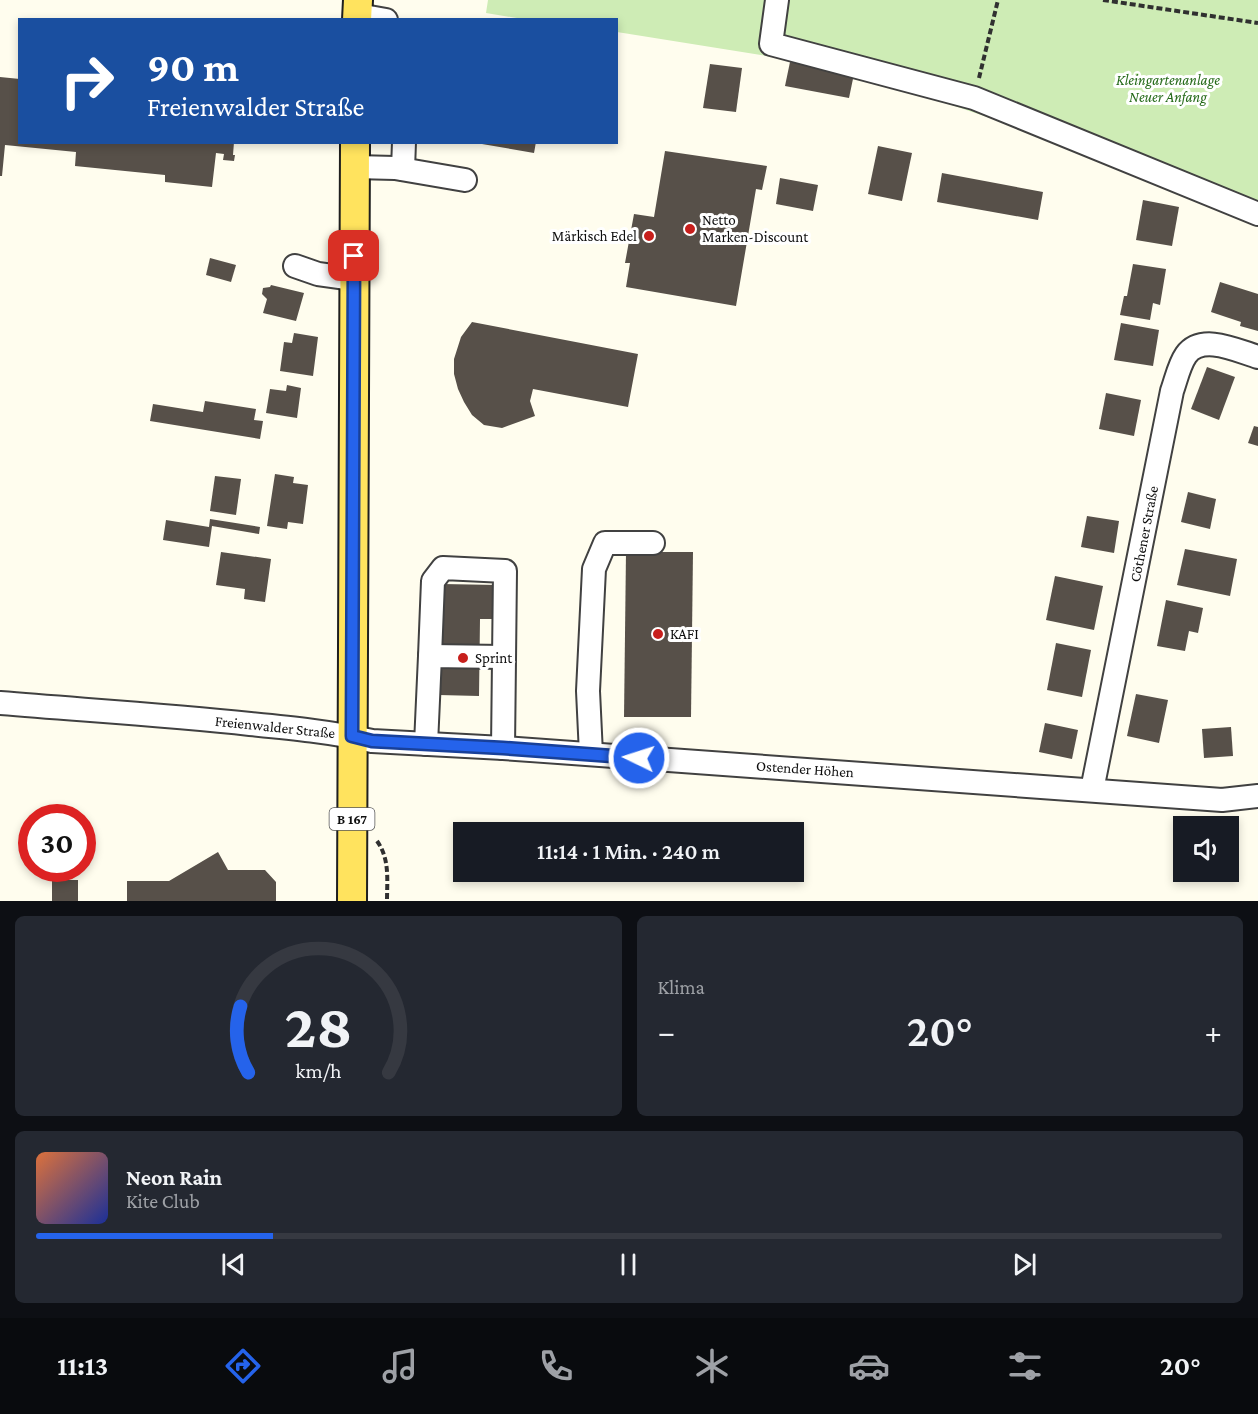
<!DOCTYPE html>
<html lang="de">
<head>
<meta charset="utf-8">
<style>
	:root { --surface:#171b24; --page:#242831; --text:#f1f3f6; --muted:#9ea1a6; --line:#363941; --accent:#2563eb }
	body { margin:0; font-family:"Crimson Pro",serif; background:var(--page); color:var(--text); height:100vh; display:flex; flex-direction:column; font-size:22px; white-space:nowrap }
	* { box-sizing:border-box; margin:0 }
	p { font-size:20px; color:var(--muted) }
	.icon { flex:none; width:33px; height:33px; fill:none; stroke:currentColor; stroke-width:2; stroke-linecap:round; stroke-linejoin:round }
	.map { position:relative; height:901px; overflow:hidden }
	.side { display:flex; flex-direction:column; gap:15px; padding:15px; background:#0d0f14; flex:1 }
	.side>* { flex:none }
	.guide { position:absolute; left:18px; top:18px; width:600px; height:126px; border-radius:0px; box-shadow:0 3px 9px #0003; background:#1a4fa0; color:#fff; overflow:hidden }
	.fabs { position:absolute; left:1173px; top:816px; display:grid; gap:12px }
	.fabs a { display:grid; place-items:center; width:66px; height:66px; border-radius:0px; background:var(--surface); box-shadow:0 3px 9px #0003; font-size:30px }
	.speed { position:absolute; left:18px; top:804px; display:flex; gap:12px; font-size:30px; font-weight:700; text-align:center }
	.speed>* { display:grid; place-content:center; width:78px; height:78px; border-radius:50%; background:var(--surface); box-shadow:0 3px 9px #0003; line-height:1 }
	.speed .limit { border:9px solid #d22; background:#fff; color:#111 }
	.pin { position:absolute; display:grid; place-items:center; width:51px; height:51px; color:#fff; margin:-26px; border-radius:12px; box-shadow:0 3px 9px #0006 }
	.me { position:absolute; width:66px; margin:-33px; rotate:274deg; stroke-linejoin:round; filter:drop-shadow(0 0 4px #0008) }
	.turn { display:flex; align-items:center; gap:21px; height:126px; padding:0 30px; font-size:27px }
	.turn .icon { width:78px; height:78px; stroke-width:2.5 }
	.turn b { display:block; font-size:42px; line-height:51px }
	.big { font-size:45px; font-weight:600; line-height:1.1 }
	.side .widget { flex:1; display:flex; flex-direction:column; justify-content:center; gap:9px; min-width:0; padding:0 21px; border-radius:9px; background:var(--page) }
	.side .dial { align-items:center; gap:0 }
	.dial svg { height:156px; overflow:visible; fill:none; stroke:var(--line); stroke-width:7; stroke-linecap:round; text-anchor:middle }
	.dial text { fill:var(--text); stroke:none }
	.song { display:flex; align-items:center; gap:18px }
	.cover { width:72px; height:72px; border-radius:9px; background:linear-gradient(135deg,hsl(20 70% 55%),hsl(230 70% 35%)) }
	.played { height:6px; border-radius:3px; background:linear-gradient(90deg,var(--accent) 20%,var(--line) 20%) }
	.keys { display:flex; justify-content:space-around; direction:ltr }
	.heat { display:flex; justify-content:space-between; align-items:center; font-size:33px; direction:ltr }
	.side .tiles { flex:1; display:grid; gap:15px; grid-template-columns:1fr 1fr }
	.widget:last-child { grid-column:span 2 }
	.trip { position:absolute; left:453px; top:822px; width:351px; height:60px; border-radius:0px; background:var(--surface); box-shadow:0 3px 9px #0003; font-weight:600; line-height:60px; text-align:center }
	.tabs { display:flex; height:96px; justify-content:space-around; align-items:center; background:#090b0e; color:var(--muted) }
	.tabs .icon { width:42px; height:42px }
	.tabs .active { color:var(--accent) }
	.tabs b { font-size:27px; color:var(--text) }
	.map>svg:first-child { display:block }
	.green { fill:#ceecb5 }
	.building { fill:#575049 }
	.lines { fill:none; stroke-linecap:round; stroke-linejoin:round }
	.minor-casing { stroke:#414141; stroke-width:26 }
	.major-casing { stroke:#1f1f1f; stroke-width:32 }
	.path { stroke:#303030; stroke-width:4; stroke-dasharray:6 3; stroke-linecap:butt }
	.minor { stroke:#fff; stroke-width:22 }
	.major { stroke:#ffe35e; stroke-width:28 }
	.route-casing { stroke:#184099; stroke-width:15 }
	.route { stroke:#2563eb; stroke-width:10 }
	.poi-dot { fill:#c71f1c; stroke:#fff; stroke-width:2 }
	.labels { text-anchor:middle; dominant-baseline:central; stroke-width:6; stroke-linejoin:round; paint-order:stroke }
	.shield { fill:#fff; stroke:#565656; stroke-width:1.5 }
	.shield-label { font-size:14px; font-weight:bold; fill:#0e0e0e }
	.park-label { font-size:15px; font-style:italic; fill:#256a19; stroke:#fff }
	.poi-label { font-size:15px; fill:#0e0e0e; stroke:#fff; text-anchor:start }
	.street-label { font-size:15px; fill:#0e0e0e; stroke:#fff }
</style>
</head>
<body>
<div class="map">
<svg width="1258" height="901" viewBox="0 0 1258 901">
	<rect width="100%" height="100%" fill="#fffdee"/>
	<!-- green -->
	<path class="green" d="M488,0h770v220l-159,-65 -242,-82 -71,-14 -169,-27 -1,-12h-87l-43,-7z"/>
	<!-- building -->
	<g class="building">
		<path d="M790,62l64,12 -5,24 -64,-12z"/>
		<path d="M710,64l32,4 -6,44 -33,-4z"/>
		<path d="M0,77l20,2v63h214l-1,13h2l-1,6 -11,-1 1,-6 -8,-1 -4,34 -47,-5v-7l-90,-9 1,-14 -71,-7 -3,31h-2z"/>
		<path d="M482,142h54l-2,11 -52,-9z"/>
		<path d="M878,146l34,7 -10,48 -34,-7z"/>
		<path d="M665,151l102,15 -5,24 -6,-1 -20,117 -110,-19 4,-24h-5l9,-49 20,3z"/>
		<path d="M942,173l101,19 -5,28 -101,-18z"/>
		<path d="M780,178l38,7 -5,26 -37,-7z"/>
		<path d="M1143,200l36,7 -7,39 -36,-6z"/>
		<path d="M210,258l26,7 -5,17 -25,-7z"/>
		<path d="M1133,264l33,5 -6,36 -7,-2 -3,17 -30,-5 4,-19h3z"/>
		<path d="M1220,282l38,12v37l-18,-5 1,-4 -30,-10z"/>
		<path d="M271,285l33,8 -8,28 -33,-8 4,-14 -5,-5 1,-6 7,-1z"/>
		<path d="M472,322l166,32 -10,53 -95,-18 -3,12 5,15 -33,12 -18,-3 -12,-10 -8,-13 -6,-13 -4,-15v-15l7,-22z"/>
		<path d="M1121,323l38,7 -6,36 -39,-6z"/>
		<path d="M294,333l24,4 -5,39 -33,-5 4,-29 8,1z"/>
		<path d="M1207,367l28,10 -16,43 -28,-11z"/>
		<path d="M287,385l14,3 -4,30 -31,-5 4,-24 16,2z"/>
		<path d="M1106,393l35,7 -7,36 -35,-7z"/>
		<path d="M205,401l51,8 -2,11 9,1 -3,18 -110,-18 3,-17 50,8z"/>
		<path d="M1254,426l4,1v19l-10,-3z"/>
		<path d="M275,474l19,3 -1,6 15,2 -5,39 -15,-2 -1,7 -20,-3z"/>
		<path d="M215,476l26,3 -5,36 -26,-4z"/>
		<path d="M1188,492l28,7 -6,30 -29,-7z"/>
		<path d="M1087,516l32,5 -5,32 -33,-6z"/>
		<path d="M210,519l50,8 -1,7 -47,-8 -3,21 -46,-7 3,-20 43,7z"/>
		<path d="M1185,549l52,10 -7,37 -53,-11z"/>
		<path d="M221,552l50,7 -6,43 -21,-3 1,-10 -29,-4z"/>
		<path d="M626,552h67l-2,165h-67z"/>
		<path d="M1055,576l48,10 -9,44 -48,-10z"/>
		<path d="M442,584l56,1v34h-18l-1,77 -40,-1z"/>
		<path d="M1166,600l37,8 -5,25 -9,-2 -4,20 -28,-5z"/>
		<path d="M1056,643l35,7 -9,47 -35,-7z"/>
		<path d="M1136,694l32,6 -9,43 -32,-7z"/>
		<path d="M1045,723l33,7 -6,29 -33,-7z"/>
		<path d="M1231,727l2,29 -29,2 -2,-29z"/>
		<path d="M218,852l10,18h37l11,12v19h-149v-20h42z"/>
		<rect x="52" y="880" width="26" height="21"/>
	</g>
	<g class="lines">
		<!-- minor casing -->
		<g class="minor-casing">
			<g id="minor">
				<path d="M777,0l-6,44 203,54 284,116"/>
				<path d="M358,15l28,5"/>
				<path d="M355,167l40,1 70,12"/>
				<path d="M403,169l1,-27"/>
				<path d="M295,266l23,8 36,5"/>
				<path d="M430,656l3,-75 10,-13 62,3 -2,177"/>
				<path d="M0,703c83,7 167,12 250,21 41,4 82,8 122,17l131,7 719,52 36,-4"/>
				<path d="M426,744l4,-88 74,1"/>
				<path d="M591,754l-3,-63 6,-122 11,-26h48"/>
				<path d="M1092,790l80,-399c4,-11 7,-26 14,-36 16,-22 52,-4 72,2"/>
			</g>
		</g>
		<!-- major casing -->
		<g class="major-casing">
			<g id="major">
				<path d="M357,20l1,-20"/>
				<path d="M352,901l3,-759"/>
			</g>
		</g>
		<!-- path -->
		<g class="path">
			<path d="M1103,0l155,23"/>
			<path d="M979,78l19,-78"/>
			<path d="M377,841c13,18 10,39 10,60"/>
		</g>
		<!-- minor -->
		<use href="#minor" class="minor"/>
		<!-- major -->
		<use href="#major" class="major"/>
	</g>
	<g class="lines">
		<!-- route casing -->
		<g class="route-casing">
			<path id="route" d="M354,256l-2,480 20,5 131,7 136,10"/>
		</g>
		<!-- route -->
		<use href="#route" class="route"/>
	</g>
	<!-- markers -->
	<g class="poi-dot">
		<circle cx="690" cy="229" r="6"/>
		<circle cx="649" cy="236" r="6"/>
		<circle cx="658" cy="634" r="6"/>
		<circle cx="463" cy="658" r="6"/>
	</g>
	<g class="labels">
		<!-- shield labels -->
		<rect class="shield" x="329.5" y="808" width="45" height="22" rx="4.5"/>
		<g class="shield-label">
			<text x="352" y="819">B 167</text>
		</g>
		<!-- park labels -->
		<g class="park-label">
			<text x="1168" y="80">Kleingartenanlage<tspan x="1168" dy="17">Neuer Anfang</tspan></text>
		</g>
		<!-- poi labels -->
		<g class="poi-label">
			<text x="702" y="220">Netto<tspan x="702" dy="17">Marken-Discount</tspan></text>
			<text x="637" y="236" text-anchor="end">Märkisch Edel</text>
			<text x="670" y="634">KAFI</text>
			<text x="475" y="658">Sprint</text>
		</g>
		<!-- street labels -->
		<g class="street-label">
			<text transform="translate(1144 534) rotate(-79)">Cöthener Straße</text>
			<text transform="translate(275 727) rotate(6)">Freienwalder Straße</text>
			<text transform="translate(805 769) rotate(4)">Ostender Höhen</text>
		</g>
	</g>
</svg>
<div class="fabs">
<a><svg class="icon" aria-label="sound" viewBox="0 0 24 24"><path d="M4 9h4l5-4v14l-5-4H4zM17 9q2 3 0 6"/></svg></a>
</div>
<div class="speed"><div class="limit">30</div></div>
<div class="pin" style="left:354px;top:256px;background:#d93025"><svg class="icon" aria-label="arrive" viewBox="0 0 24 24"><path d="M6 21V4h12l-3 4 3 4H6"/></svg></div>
<svg class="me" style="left:639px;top:758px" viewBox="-20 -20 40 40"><circle r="17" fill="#2563eb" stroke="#fff" stroke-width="3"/><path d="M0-11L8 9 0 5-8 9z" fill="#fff"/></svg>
<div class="trip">11:14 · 1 Min. · 240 m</div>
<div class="guide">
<div class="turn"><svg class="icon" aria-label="right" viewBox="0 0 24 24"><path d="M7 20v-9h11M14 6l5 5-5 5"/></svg><div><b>90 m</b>Freienwalder Straße</div></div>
</div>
</div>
<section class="side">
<div class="tiles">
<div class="widget dial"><svg viewBox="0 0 100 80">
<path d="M14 69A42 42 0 1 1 86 69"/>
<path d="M14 69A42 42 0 0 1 10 35" stroke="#2563eb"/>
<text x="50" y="56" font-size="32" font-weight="700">28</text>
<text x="50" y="72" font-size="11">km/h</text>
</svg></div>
<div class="widget"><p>Klima</p>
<div class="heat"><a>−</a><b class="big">20°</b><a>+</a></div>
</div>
<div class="widget">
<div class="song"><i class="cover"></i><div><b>Neon Rain</b><p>Kite Club</p></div></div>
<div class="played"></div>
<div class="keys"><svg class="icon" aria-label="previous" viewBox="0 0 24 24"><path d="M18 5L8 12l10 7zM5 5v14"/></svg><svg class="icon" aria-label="pause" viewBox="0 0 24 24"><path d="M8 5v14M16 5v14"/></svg><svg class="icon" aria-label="next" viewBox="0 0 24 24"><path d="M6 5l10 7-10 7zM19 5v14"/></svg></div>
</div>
</div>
</section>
<nav class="tabs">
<b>11:13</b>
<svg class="icon active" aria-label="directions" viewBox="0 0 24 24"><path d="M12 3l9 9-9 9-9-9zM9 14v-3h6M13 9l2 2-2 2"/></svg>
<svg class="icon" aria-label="music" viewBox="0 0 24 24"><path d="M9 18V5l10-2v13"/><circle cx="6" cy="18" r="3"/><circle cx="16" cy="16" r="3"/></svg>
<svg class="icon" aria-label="phone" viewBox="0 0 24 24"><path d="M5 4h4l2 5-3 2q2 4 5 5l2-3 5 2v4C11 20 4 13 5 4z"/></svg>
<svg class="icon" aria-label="climate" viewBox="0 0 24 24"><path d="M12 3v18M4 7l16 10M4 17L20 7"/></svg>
<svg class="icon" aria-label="car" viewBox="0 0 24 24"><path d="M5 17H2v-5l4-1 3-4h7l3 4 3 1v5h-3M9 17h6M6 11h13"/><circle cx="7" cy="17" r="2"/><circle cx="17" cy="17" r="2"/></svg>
<svg class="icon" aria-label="filters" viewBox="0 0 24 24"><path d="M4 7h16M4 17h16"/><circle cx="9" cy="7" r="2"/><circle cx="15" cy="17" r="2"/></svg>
<b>20°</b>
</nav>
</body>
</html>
